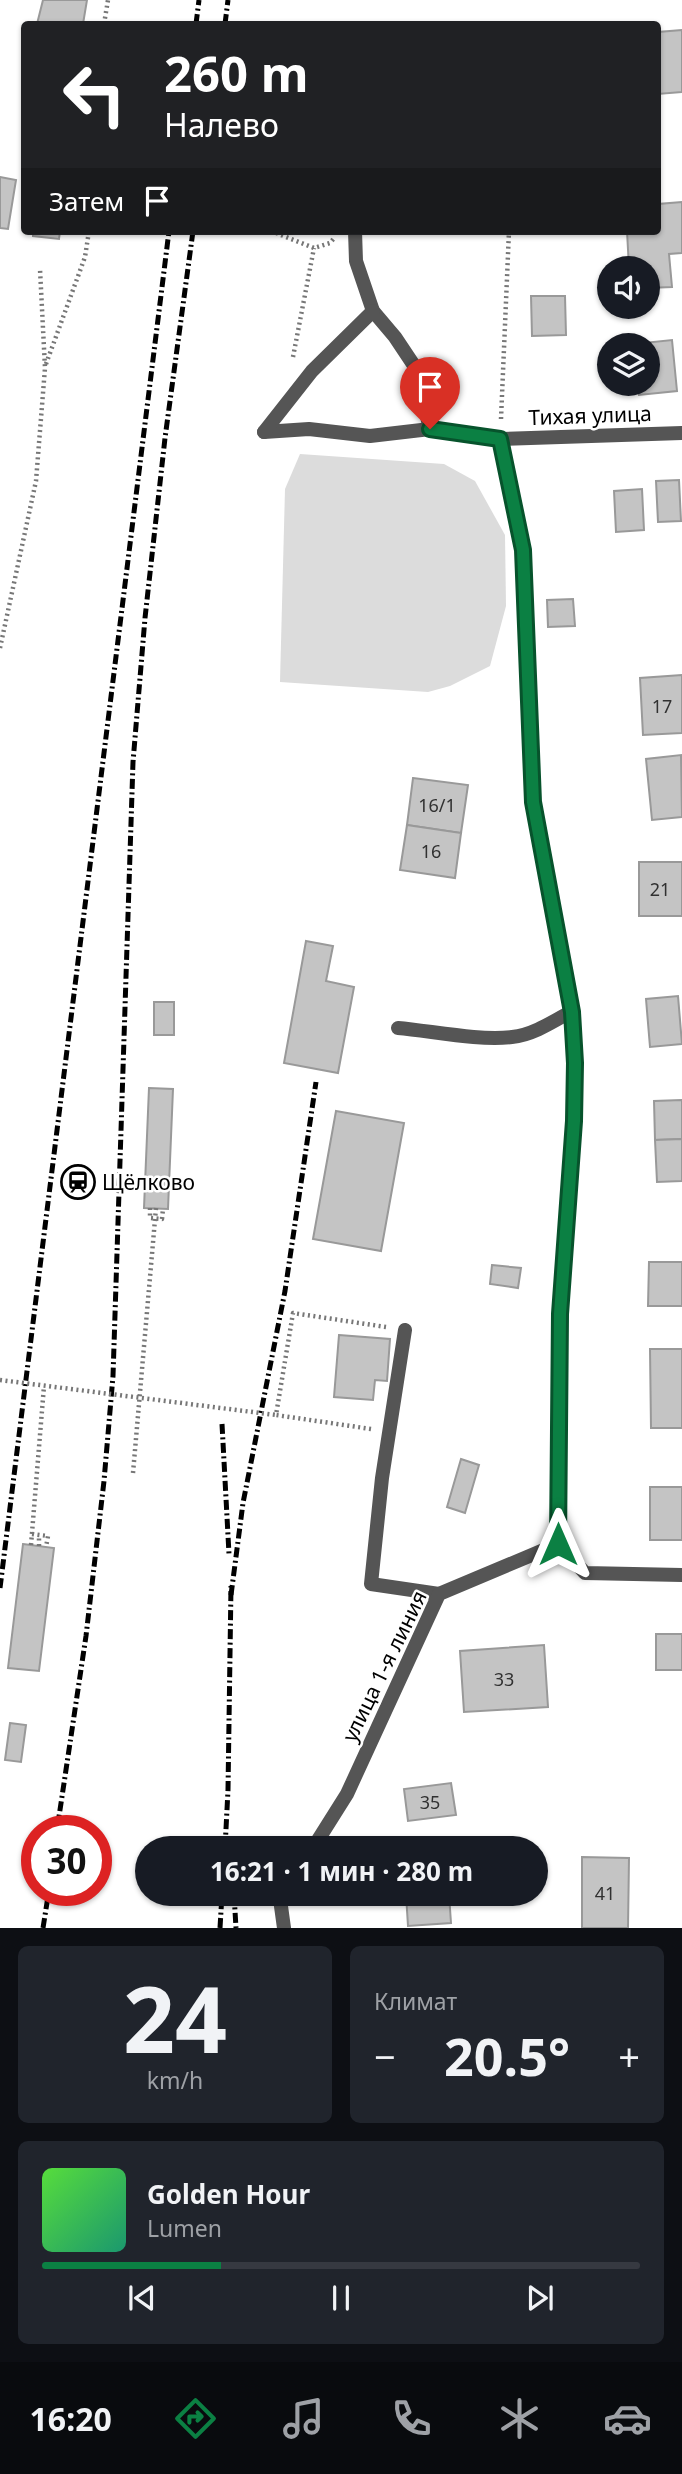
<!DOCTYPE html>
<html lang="ru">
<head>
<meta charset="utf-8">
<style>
	:root { --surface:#171b24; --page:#20242c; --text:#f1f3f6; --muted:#9ea1a6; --line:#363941; --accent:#0b8043 }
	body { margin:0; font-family:"Noto Sans",sans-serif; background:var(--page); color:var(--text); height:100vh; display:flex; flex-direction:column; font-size:26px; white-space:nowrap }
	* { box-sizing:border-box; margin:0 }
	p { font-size:23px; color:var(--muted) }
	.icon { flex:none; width:38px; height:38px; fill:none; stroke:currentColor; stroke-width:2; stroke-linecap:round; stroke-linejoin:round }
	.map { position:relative; height:1928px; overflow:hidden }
	.drawer { display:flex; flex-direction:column; gap:18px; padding:18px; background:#0d0f14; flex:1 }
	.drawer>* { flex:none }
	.top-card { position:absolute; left:21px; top:21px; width:640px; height:214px; border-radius:7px; box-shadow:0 2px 5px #0004; background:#202124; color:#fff; overflow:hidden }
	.buttons { position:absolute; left:597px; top:256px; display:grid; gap:14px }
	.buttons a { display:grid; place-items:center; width:63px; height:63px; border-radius:50%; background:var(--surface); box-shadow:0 2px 5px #0004; font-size:35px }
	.speed { position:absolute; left:21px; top:1815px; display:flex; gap:14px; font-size:35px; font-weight:700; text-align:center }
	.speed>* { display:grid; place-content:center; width:91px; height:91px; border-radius:50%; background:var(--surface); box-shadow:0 2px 5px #0004; line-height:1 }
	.speed .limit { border:10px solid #d22; background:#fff; color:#111 }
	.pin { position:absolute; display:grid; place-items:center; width:60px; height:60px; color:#fff; margin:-72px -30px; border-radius:50% 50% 50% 0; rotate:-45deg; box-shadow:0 0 7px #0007 }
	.pin .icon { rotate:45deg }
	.me { position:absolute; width:77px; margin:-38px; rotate:0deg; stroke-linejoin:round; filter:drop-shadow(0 0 5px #0008) }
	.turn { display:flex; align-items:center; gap:24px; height:147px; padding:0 28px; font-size:32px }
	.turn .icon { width:91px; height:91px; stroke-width:2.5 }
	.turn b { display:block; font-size:49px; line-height:60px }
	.then { display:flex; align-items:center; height:66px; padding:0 28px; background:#0003; gap:14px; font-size:26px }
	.big { font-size:52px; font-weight:700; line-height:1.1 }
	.drawer .card { flex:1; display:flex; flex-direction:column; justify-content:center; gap:10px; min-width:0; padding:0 24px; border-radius:10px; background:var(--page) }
	.drawer .dial { align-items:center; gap:0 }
	.dial b { font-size:91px; line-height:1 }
	.song { display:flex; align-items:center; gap:21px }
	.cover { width:84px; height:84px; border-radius:10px; background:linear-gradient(135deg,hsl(110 70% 55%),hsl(160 70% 35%)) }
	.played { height:7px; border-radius:4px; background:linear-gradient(90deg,var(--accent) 30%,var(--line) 30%) }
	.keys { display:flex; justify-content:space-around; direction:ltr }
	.heat { display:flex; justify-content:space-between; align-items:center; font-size:38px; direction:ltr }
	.drawer .tiles { flex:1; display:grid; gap:18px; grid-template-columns:1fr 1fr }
	.card:last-child { grid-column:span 2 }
	.trip { position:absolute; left:135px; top:1836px; width:413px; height:70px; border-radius:35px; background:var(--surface); box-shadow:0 2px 5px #0004; font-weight:700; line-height:70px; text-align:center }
	.menu { display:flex; height:112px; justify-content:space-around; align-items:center; background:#090b0e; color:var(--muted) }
	.menu .icon { width:49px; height:49px }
	.menu .active { color:var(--accent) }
	.menu b { font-size:32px; color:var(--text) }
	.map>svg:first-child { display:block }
	.green { fill:#dcdcdc }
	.building { fill:#c4c4c4; stroke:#999; stroke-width:2 }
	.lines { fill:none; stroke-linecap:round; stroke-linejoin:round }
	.path { stroke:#777; stroke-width:4.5; stroke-dasharray:2 3.5; stroke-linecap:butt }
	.lane { stroke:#555; stroke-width:14 }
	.street { stroke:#555; stroke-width:14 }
	.rail { stroke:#000; stroke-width:5; stroke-dasharray:10 3.5 2 3.5; stroke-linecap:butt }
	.path-bridge { stroke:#777; stroke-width:4.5; stroke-dasharray:2 3.5; stroke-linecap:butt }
	.route-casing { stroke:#07532c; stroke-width:18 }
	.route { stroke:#0b8043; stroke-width:12 }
	.labels { text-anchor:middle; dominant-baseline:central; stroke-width:5; stroke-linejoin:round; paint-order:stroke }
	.number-label { font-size:18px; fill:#313131 }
	.street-label { font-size:21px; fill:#000; stroke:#fff }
	.poi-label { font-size:21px; fill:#000; stroke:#fff; text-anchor:start }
</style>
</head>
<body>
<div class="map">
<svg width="682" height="1928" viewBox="0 0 682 1928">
	<rect width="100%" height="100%" fill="#fff"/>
	<!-- green -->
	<path class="green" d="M300,454l144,10 31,17 30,54 1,71 -16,60 -40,20 -22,6 -148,-10 5,-193z"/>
	<!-- building -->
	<g class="building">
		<path d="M43,0h44l-4,24h-46z"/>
		<path d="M682,30v62l-24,2v-62z"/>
		<path d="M0,177l16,3 -8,49 -8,-1z"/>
		<path d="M682,202v51l-13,1 3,33 -24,1v-20h-19l-2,-37h31v-27z"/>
		<path d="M33,231h27l-1,8 -26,-3z"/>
		<path d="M531,296h34l1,39 -34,1z"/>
		<path d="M672,340l5,51 -38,4 -1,-12h10v-38l-14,-1z"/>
		<path d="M679,480l2,41 -23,1 -2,-41z"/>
		<path d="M642,489l2,41 -28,2 -2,-41z"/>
		<path d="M573,599l2,27 -27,1 -1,-27z"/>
		<path d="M682,675v58l-39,2 -3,-57z"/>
		<path d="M681,755l1,62 -30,3 -6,-61z"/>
		<path d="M413,778l55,7 -7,48 -54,-8z"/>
		<path d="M407,825l54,8 -6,45 -55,-8z"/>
		<rect x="639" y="862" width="43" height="54"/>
		<path d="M306,941l27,5 -7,35 28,6 -16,86 -54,-10z"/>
		<path d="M678,996l4,48 -32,3 -4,-48z"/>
		<rect x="154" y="1002" width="20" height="33"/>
		<path d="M149,1088l24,1 -5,120 -24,-1z"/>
		<path d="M682,1100v39l-27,1 -1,-39z"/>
		<path d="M336,1111l68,12 -23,128 -68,-12z"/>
		<path d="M682,1139v42l-25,1 -2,-42z"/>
		<path d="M649,1262h33v44h-34z"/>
		<path d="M492,1265l29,3 -3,20 -28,-4z"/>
		<path d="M339,1335l51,4 -3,42 -12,-1 -2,20 -39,-3z"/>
		<path d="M650,1349h32v79h-31z"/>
		<path d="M461,1459l18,6 -14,48 -18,-6z"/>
		<rect x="650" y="1487" width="32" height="53"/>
		<path d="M23,1544l31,4 -15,123 -31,-3z"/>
		<rect x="656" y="1634" width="26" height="36"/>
		<path d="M544,1645l4,62 -84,5 -4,-61z"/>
		<path d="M10,1723l16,2 -5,37 -16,-2z"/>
		<path d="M451,1783l5,32 -48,6 -4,-32z"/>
		<path d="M582,1857l47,1 -1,70h-46z"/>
		<path d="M406,1894h43l2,29 -43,3z"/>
	</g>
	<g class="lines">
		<!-- path -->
		<g class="path">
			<path d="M104,24l4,-24"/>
			<path d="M271,231l43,17 16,-5 5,-6"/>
			<path d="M293,357l21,-109"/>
			<path d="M46,364l39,-107 4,-26"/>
			<path d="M501,419l8,-188"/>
			<path d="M0,648l36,-167 9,-113 -5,-99"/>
			<path d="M150,1208v10l12,1 1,-10"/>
			<path d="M371,1429l-95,-14 17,-102 93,14"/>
			<path d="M133,1473l23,-265"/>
			<path d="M32,1534l16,2 -2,11"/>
			<path d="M31,1545l13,-159"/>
			<path d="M39,1546v-11"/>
		</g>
		<!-- lane -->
		<g class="lane">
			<path d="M398,1028c34,3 81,13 114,9 21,-2 42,-16 60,-26"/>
			<path d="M405,1330l-23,148 -11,106 68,10"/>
		</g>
		<!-- street -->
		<g class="street">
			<path d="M355,231l1,30 17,50 22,26 20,30 15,62"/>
			<path d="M264,432l45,-3 61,7 60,-7 70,10 182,-6"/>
			<path d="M264,432l48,-61 61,-60"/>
			<path d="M500,439l22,111 10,251 40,210 3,52 -1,58 -14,193 -2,230"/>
			<path d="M558,1544l27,29 97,2"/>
			<path d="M313,1848l34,-54 92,-200 119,-50"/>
			<path d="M284,1928l-4,-29 4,-5"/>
		</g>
		<!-- rail -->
		<g class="rail">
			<path d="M196,24l3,-24"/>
			<path d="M225,24l3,-24"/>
			<path d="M222,1424l7,130"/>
			<path d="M0,1588l169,-1357"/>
			<path d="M231,1595l12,-92 42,-212 31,-209"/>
			<path d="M57,1830l29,-194 18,-155 9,-105 20,-614 12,-144 20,-180 28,-207"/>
			<path d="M225,1848l3,-58 3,-204"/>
			<path d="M234,1894l2,34"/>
			<path d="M43,1928l6,-38"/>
			<path d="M220,1928l2,-34"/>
		</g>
		<!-- path-bridge -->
		<path class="path-bridge" d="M0,1380l276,35"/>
	</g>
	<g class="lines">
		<!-- route casing -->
		<g class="route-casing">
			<path id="route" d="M430,429l70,10 23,111 10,252 39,210 3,51 -1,58 -14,193 -2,230"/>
		</g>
		<!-- route -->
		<use href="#route" class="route"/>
	</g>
	<!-- icons -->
	<defs>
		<g id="station-ring" transform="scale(1.75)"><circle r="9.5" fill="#fff" stroke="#000" stroke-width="1.5"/><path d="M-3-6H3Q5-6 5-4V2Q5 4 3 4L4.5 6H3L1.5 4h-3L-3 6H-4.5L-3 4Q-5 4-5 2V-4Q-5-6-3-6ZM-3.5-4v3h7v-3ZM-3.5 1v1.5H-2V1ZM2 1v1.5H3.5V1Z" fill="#000"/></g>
	</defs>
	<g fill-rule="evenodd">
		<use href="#station-ring" x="78" y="1182"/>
	</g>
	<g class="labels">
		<!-- number labels -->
		<g class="number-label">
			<text x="662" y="706">17</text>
			<text x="437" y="805">16/1</text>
			<text x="431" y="851">16</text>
			<text x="660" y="889">21</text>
			<text x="504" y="1679">33</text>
			<text x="430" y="1802">35</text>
			<text x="605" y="1893">41</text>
		</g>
		<!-- street labels -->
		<g class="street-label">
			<text transform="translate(590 415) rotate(-2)">Тихая улица</text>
			<text transform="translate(384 1666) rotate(-64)">улица 1-я линия</text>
		</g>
		<!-- poi labels -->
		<g class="poi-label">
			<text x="102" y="1182">Щёлково</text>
		</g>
	</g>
</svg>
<div class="buttons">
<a><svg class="icon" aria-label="sound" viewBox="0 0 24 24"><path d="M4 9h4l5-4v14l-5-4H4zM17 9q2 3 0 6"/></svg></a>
<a><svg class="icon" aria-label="layers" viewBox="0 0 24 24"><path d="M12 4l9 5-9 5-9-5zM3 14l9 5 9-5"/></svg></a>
</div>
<div class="speed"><div class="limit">30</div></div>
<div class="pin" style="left:430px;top:429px;background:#d93025"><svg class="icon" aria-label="arrive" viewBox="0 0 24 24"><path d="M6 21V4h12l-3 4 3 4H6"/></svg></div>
<svg class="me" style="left:558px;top:1544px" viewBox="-20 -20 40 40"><path d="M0-17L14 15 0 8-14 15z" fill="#0b8043" stroke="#fff" stroke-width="4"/></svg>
<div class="trip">16:21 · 1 мин · 280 m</div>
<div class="top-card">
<div class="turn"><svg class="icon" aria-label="left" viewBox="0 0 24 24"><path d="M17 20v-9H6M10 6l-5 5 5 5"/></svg><div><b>260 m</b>Налево</div></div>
<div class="then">Затем<svg class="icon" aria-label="arrive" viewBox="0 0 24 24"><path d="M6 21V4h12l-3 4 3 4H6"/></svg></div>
</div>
</div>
<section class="drawer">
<div class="tiles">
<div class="card dial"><b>24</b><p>km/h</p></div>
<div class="card"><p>Климат</p>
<div class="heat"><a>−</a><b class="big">20.5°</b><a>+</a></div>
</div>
<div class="card">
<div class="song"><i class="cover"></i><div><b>Golden Hour</b><p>Lumen</p></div></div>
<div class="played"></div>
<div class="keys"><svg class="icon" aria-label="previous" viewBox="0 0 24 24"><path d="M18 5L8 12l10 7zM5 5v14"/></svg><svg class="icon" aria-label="pause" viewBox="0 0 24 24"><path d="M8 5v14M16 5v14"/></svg><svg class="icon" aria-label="next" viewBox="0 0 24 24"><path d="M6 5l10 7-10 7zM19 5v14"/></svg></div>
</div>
</div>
</section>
<nav class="menu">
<b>16:20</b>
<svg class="icon active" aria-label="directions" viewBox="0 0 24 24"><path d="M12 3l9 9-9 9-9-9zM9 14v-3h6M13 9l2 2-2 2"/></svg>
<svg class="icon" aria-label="music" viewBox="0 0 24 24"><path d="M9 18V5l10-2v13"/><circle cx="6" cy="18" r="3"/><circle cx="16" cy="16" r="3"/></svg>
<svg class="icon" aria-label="phone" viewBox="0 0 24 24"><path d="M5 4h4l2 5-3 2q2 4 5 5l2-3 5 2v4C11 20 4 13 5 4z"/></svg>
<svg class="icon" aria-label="climate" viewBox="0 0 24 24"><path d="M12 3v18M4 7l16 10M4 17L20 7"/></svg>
<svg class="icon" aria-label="car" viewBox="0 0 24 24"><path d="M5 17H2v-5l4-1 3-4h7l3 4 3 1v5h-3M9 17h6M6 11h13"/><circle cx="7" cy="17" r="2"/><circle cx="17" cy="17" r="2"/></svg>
</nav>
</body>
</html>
